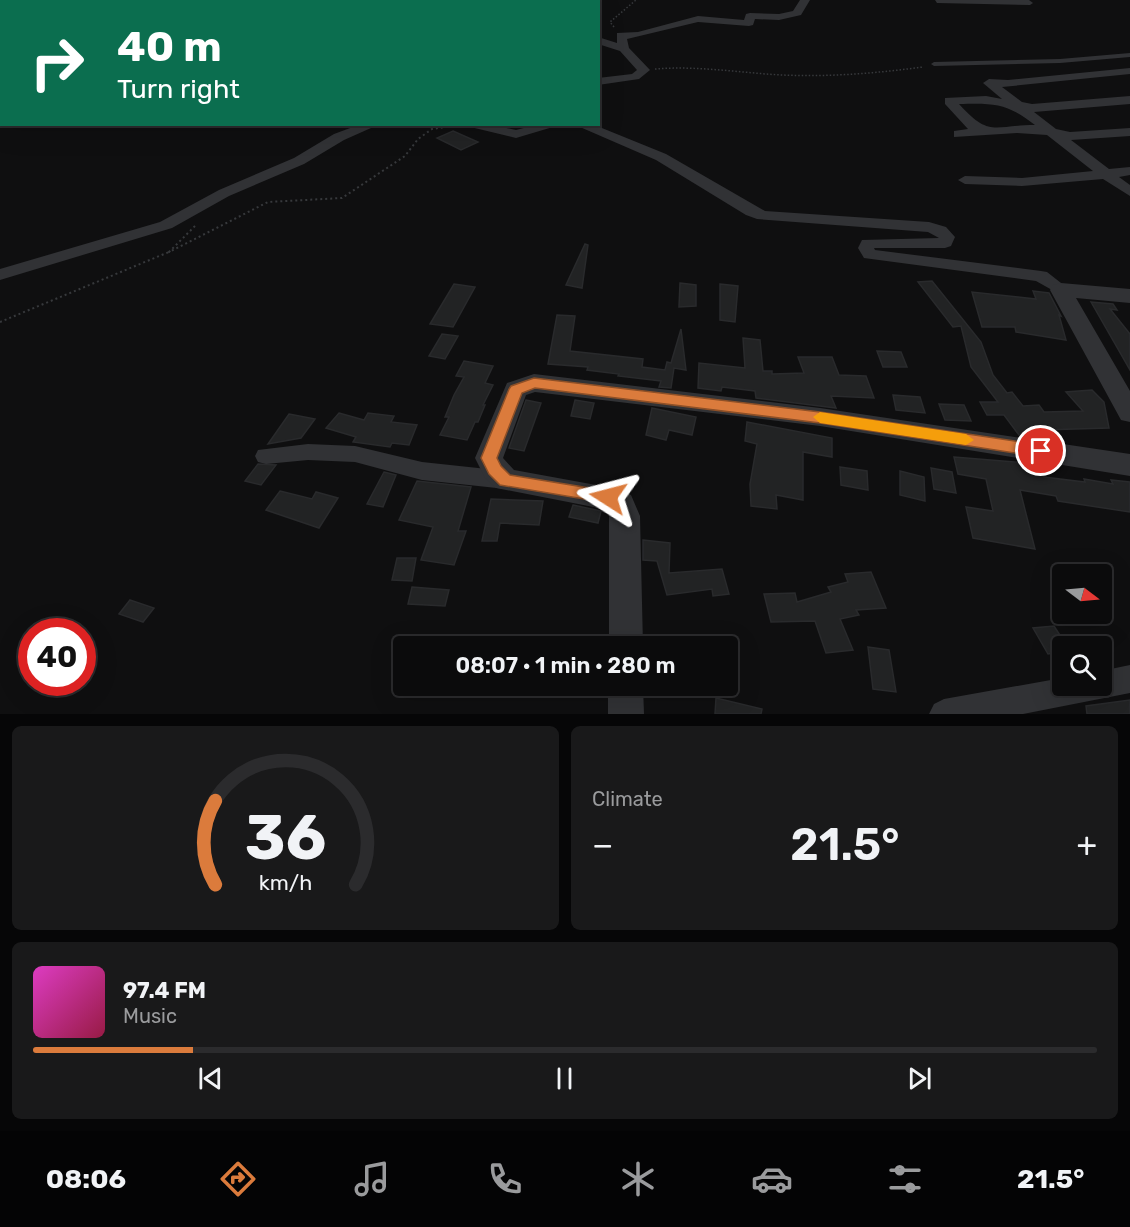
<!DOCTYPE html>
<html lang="en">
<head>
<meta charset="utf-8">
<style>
	:root { --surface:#0b0b0c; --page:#19191a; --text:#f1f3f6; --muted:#9a9b9d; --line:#2b2b2d; --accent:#db7b3c }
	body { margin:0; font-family:Rubik,sans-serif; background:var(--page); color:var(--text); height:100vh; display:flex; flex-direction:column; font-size:22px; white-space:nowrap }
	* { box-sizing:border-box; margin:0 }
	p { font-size:20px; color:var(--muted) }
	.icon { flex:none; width:33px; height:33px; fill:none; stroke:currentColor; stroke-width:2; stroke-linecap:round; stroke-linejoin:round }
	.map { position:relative; height:714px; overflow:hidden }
	.panel { display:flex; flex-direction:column; gap:12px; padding:12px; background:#060607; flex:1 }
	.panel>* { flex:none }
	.guide { position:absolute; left:0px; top:0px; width:600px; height:126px; box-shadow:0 6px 24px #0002,0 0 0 2px var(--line); background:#0b6e4f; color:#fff; overflow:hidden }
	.needle { width:39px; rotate:106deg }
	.tools { position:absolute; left:1052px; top:564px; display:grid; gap:12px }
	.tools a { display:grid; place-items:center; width:60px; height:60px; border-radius:6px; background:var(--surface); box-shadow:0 6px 24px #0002,0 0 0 2px var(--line); font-size:30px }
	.speed { position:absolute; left:18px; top:618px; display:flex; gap:12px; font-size:30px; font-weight:700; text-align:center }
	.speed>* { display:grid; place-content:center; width:78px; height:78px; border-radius:50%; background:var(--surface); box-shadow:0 6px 24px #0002,0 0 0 2px var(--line); line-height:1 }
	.speed .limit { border:9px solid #d22; background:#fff; color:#111 }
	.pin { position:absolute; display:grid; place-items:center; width:51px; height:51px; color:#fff; margin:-26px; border:3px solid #fff; border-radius:50%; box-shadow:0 2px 6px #0007 }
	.me { position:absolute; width:66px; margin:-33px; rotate:279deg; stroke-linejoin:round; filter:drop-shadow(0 0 4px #0008) }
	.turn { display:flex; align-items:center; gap:21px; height:126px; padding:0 18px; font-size:27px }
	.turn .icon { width:78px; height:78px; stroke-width:2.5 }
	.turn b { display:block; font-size:42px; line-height:51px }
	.big { font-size:45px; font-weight:600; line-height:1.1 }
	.panel .card { flex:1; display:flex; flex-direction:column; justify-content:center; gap:9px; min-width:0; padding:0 21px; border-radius:9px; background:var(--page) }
	.panel .dial { align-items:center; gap:0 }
	.dial svg { height:156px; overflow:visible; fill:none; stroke:var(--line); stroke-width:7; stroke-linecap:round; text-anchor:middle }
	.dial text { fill:var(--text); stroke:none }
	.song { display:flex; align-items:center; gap:18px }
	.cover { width:72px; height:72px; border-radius:9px; background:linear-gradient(135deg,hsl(310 70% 55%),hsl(340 70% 35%)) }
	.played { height:6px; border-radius:3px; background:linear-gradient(90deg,var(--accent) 15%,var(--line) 15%) }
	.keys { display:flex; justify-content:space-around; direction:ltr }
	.heat { display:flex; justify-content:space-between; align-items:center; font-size:33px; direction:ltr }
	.panel .tiles { flex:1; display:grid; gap:12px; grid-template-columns:1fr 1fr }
	.card:last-child { grid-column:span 2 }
	.trip { position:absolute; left:393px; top:636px; width:345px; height:60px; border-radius:6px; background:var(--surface); box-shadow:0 6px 24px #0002,0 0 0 2px var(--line); font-weight:600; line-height:60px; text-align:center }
	.tab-bar { display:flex; height:96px; justify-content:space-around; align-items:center; background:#040405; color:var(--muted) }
	.tab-bar .icon { width:42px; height:42px }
	.tab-bar .selected { color:var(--accent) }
	.tab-bar b { font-size:27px; color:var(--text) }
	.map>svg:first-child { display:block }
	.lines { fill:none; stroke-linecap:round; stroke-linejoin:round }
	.river { fill:#273032; fill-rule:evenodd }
	.building { fill:#222324; stroke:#292a2c; stroke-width:1.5 }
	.path-far1 { stroke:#37393c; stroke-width:1.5; stroke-dasharray:1.5 2; stroke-linecap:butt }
	.path { stroke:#37393c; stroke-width:2; stroke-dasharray:2 3; stroke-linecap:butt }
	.service { fill:#313235; fill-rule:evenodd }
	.minor { fill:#313235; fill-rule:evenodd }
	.tertiary { fill:#313235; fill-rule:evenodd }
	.route { fill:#db7b3c; stroke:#8e5027; stroke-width:1.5 }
	.slow { fill:#f59e0b }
</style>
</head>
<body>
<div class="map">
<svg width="1130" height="714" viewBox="0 0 1130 714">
	<rect width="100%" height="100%" fill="#0f0f10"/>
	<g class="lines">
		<!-- river -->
		<rect class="river" x="0" y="95" width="2" height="10"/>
	</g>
	<!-- building -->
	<g class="building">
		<path d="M453,131l25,11 -17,8 -24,-12z"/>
		<path d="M585,244l3,1 -6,43 -16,-3z"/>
		<path d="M932,281l49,61 12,33 14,18 5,-1 11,14 16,-1 5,7 39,-1 -17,-19 26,-2 12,12 5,26 -68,2 4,9 -26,-4 -15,-20h-17l-7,-13h18l-27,-35 -10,-41 -8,1 -35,-45z"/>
		<path d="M680,283l16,2v21l-17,1z"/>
		<path d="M454,284l21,3 -22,40 -23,-3z"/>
		<path d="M720,284l18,2 -3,36 -15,-2z"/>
		<path d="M1033,291l16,2 12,23 -2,-1 7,25 -50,-8 -1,-5h-33l-10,-35 64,7z"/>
		<path d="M1091,302l22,2 4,6 -7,-1 20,25v36z"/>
		<path d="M557,315l18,1 -5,35 73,8 -1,8 23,3 2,-8 4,1 10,-34 5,41 -12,-2 -3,20 -12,-1 2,-6 -43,-5 1,-2 -32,-4 1,-3 -40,-3z"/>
		<path d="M442,334l16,2 -13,23 -16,-3z"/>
		<path d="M743,338l17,2 3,31h9v3l32,-1 -6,-16h34l7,18 27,1 8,22 -43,-2 5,12 -80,-10 -1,-7 -33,-4 -1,4 -23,-3 1,-25 46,5z"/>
		<path d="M877,351l24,1 6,15h-24z"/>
		<path d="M464,361l29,5 -8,17 8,2 -10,20h2l-7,17h-3l-8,18 -27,-5 9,-18h-4l9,-22 10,-18 -8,-1z"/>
		<path d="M893,395l27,2 5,16 -29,-3z"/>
		<path d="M526,400l15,3 -17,48 -15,-3z"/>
		<path d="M575,400l19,3 -4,16 -19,-3z"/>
		<path d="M939,404l25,1 7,16 -26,-1z"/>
		<path d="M652,408l44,9 -4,18 -23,-5 -3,10 -20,-5z"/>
		<path d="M339,413l25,7 4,-7 26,3 -3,6 26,3 -8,20 -17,-2 -2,4 -37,-5 3,-5 -30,-9z"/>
		<path d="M289,414l26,5 -14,19 -33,6z"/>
		<path d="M747,422l85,16v19l-29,-5v48l-27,-5 1,14 -26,-3 -1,-22 7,-40 -12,-3z"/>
		<path d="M954,457l87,7 3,13 41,5 -1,-3 29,5 -2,-4 19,2v30l-72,-11 -2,-5 -36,-6 15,59 -62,-11 -7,-31 27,4 -7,-32 -28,-5z"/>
		<path d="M258,464l18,1 -15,20 -16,-4z"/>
		<path d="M840,467l27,4 1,19 -27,-5z"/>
		<path d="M931,468l21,4 4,21 -22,-4z"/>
		<path d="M900,471l24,6 1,24 -25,-6z"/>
		<path d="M384,472l12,3 -13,32 -16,-3z"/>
		<path d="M417,481l54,6 -13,44h8l-12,34 -33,-5 12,-33 -34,-7z"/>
		<path d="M280,491l32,8 4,-7 22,6 -19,30 -53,-18z"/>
		<path d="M491,499l52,2 -4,24 -39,-2 -3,18h-15z"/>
		<path d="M573,505l28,6 -3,12 -29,-6z"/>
		<path d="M643,540l27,3 -1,30 53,-4 7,25 -16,2 -1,-7 -45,6 -10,-34 -14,-1z"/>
		<path d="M397,558h19l-4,23 -20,-1z"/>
		<path d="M871,572l15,36 -30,2 3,5 -19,4 13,31 -27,3 -11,-32 -44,1 -7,-28 31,-1 2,9 34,-10 -3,-5 20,-5 -3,-8z"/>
		<path d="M412,587l37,3 -4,16 -37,-2z"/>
		<path d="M130,600l24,8 -11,14 -24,-8z"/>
		<path d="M1054,626l13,20h-5v6l-14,2 -15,-26z"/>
		<path d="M868,647l21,3 7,42 -23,-3z"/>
		<path d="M716,698l46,11 -1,5h-46z"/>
		<path d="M1130,700v14h-43l-1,-8z"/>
	</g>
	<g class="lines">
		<!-- path-far1 -->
		<g class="path-far1">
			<path d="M614,27l-4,-5 26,-22"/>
			<path d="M655,69c37,-3 74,2 111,5 52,4 105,0 157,-7"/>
		</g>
		<!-- path -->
		<g class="path">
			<path d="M195,226l-26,26 99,-50 74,-4 63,-42 13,-17 14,-10 20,-3"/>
			<path d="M0,322l169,-70"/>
		</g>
		<!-- service -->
		<g class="service">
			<path d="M935,0h94l4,3 -3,2 -93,-2z"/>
			<path d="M1130,53v4l-70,6 -126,3 -3,-2 3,-2 126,-3z"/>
		</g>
		<!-- minor -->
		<g class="minor">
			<path d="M328,0h10l1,2h-10z"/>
			<path d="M800,0h10l-9,15 -22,5 -24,-1 -2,6 -4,1 -51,-4 -71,17 2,9 21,22 -11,9 -41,6v-7l34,-4 5,-4 -17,-19 -22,-7v-7l19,6v-10l21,-1 60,-16 46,4 2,-6 4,-1 29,1 14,-3z"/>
			<path d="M1130,68v6l-128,13 20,15 10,2 98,-8v8l-96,8 22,17 14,3 60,-4v8l-59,4 38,29 21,-2v8l-11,2 11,8v11l-27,-17 -81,7 -57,-2 -7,-4 7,-4 57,2 71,-7 -46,-36 -30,-2 -63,4v-6l14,-2 -23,-25v-6l41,-2 16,3 -19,-16 6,-4 19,1zM959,104c35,-1 48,-1 76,21 -42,0 -45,13 -76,-21z"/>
			<rect x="0" y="86" width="2" height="8"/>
			<path d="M361,124h19l-36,16 -40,24 -75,32 -57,32 -172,52v-11l160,-47 59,-32 75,-32 40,-24z"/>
			<path d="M458,124h29l29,6 23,-6h24l-47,14z"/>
			<path d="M573,124h19l74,30 99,57 164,11 17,5 9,10 -4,9 -6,2h-71l1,2 166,21 6,1 23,18 -9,5 -25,-14 -172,-23 -6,-10 4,-8 77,-2 -11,-6 -171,-13 -11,-4 -90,-55z"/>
			<path d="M308,444l47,2 67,16 84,9 8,3 3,6 -3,6 -8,3 -84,-9 -67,-18 -47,-2 -42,4 -8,-2 -3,-6 3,-6z"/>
			<path d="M1130,665v28l-107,21h-94l5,-10 10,-5 118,-21v8h39v-15z"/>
		</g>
		<!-- tertiary -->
		<g class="tertiary">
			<path d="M1061,283l69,6v14l-54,-5 54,93v31l-9,-2 -71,-130 3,-5z"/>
			<path d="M534,374l286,34 310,46v22l-310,-50 -285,-34 -9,3 -23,63 11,12 104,19 13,6 9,21 3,130h-34v-136l-113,-22 -11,-10 -10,-20 32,-75z"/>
			<path d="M608,686h35l1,28h-36z"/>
		</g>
	</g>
	<!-- route -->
	<path class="route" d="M534,378l286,34 221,33 8,6 -8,6 -221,-34 -285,-35 -13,5 -25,65 4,8 9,9 104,17 3,5 -3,4 -6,2 -108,-18 -11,-11 -8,-16 28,-69 2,-3z"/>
	<!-- slow -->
	<path class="slow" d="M820,412l146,22 8,6 -8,5 -146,-22 -7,-6z"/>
</svg>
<div class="tools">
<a><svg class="needle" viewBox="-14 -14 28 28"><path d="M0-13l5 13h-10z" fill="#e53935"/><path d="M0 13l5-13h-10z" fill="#9a9b9d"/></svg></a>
<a><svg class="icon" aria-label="search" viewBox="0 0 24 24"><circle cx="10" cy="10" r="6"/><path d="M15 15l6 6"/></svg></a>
</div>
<div class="speed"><div class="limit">40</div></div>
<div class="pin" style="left:1041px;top:451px;background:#d93025"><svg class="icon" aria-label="arrive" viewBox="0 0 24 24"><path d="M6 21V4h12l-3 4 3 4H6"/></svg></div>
<svg class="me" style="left:608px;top:497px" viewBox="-20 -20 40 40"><path d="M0-17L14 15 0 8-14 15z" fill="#db7b3c" stroke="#fff" stroke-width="4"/></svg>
<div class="trip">08:07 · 1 min · 280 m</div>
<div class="guide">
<div class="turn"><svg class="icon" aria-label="right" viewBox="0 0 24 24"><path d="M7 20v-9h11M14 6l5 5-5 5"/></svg><div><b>40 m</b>Turn right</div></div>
</div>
</div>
<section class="panel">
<div class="tiles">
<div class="card dial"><svg viewBox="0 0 100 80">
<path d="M14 69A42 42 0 1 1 86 69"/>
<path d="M14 69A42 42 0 0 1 14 26" stroke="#db7b3c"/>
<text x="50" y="56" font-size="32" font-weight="700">36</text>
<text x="50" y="72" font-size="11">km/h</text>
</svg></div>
<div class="card"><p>Climate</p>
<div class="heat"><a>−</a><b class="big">21.5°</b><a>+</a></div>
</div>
<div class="card">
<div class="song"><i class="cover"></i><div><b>97.4 FM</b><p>Music</p></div></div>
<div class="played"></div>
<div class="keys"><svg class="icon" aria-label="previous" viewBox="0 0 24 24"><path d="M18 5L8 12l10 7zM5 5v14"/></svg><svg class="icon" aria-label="pause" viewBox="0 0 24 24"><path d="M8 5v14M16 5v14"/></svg><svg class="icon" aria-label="next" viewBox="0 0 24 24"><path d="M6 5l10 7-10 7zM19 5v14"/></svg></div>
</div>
</div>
</section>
<nav class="tab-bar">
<b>08:06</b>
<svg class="icon selected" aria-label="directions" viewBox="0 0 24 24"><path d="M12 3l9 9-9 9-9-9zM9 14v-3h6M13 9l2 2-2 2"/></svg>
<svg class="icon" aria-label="music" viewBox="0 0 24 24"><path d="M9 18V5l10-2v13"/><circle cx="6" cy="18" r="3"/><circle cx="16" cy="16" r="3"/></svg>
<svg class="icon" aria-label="phone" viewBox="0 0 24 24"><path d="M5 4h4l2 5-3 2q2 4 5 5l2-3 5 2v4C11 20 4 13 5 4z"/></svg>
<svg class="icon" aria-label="climate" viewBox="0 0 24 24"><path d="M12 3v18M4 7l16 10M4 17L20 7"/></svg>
<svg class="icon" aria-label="car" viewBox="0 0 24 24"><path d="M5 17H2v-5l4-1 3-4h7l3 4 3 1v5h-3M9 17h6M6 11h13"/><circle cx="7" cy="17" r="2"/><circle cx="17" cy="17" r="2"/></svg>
<svg class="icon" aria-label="filters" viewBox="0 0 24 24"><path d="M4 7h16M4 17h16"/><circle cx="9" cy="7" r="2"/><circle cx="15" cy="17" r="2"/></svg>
<b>21.5°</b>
</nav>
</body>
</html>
